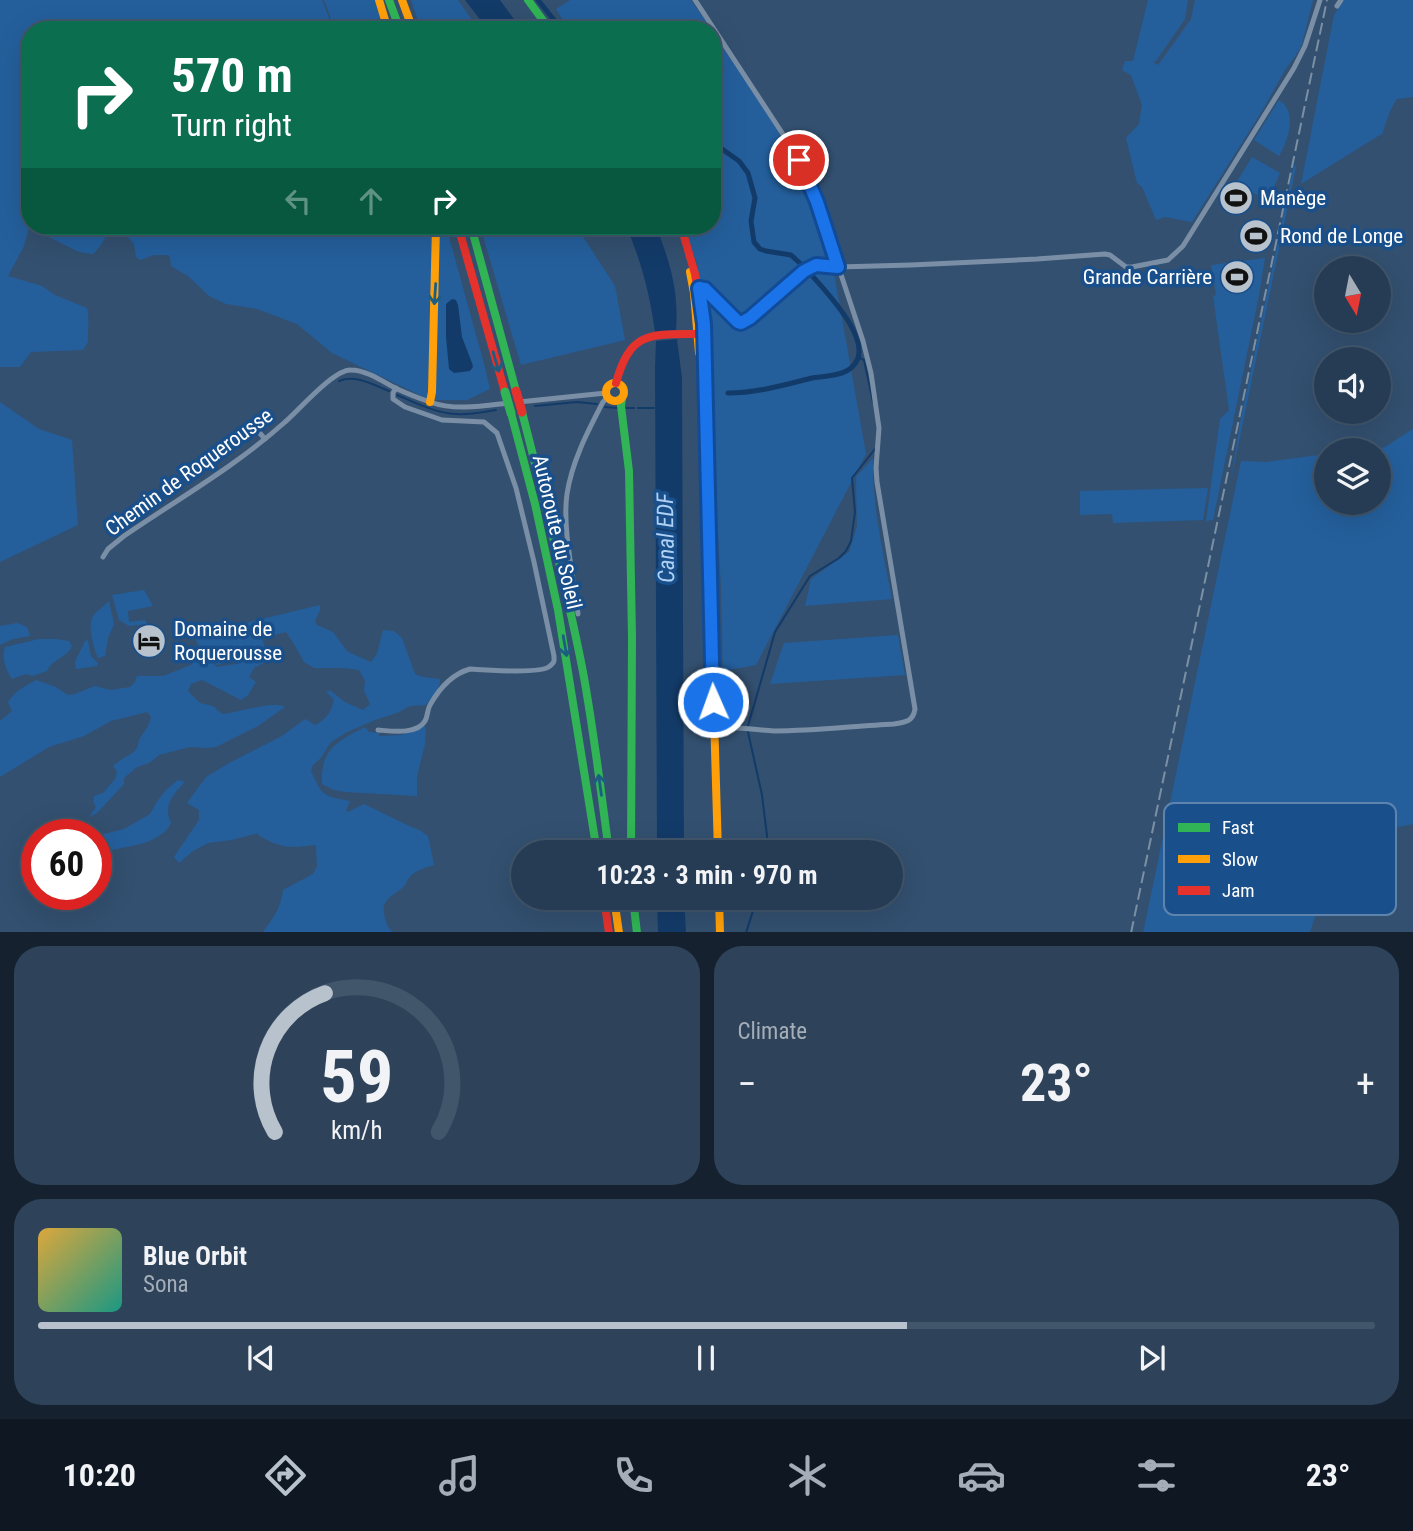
<!DOCTYPE html>
<html lang="en">
<head>
<meta charset="utf-8">
<style>
	:root { --surface:#263c54; --page:#2e435a; --text:#f1f3f6; --muted:#a4adb8; --line:#42566b; --accent:#b8c2cd }
	body { margin:0; font-family:"Roboto Condensed",sans-serif; background:var(--page); color:var(--text); height:100vh; display:flex; flex-direction:column; font-size:26px; white-space:nowrap }
	* { box-sizing:border-box; margin:0 }
	p { font-size:23px; color:var(--muted) }
	.icon { flex:none; width:38px; height:38px; fill:none; stroke:currentColor; stroke-width:2; stroke-linecap:round; stroke-linejoin:round }
	.map { position:relative; height:932px; overflow:hidden }
	.side { display:flex; flex-direction:column; gap:14px; padding:14px; background:#15212e; flex:1 }
	.side>* { flex:none }
	.banner { position:absolute; left:21px; top:21px; width:700px; height:214px; border-radius:28px; box-shadow:0 7px 28px #0002,0 0 0 2px var(--line); background:#0b6e4f; color:#fff; overflow:hidden }
	.needle { width:46px; rotate:170deg }
	.tools { position:absolute; left:1314px; top:256px; display:grid; gap:14px }
	.tools a { display:grid; place-items:center; width:77px; height:77px; border-radius:50%; background:var(--surface); box-shadow:0 7px 28px #0002,0 0 0 2px var(--line); font-size:35px }
	.speed { position:absolute; left:21px; top:819px; display:flex; gap:14px; font-size:35px; font-weight:700; text-align:center }
	.speed>* { display:grid; place-content:center; width:91px; height:91px; border-radius:50%; background:var(--surface); box-shadow:0 7px 28px #0002,0 0 0 2px var(--line); line-height:1 }
	.speed .limit { border:10px solid #d22; background:#fff; color:#111 }
	.pin { position:absolute; display:grid; place-items:center; width:60px; height:60px; color:#fff; margin:-30px; border:4px solid #fff; border-radius:50%; box-shadow:0 2px 7px #0007 }
	.me { position:absolute; width:77px; margin:-38px; rotate:358deg; stroke-linejoin:round; filter:drop-shadow(0 0 5px #0008) }
	.turn { display:flex; align-items:center; gap:24px; height:147px; padding:0 35px; font-size:32px }
	.turn .icon { width:91px; height:91px; stroke-width:2.5 }
	.turn b { display:block; font-size:49px; line-height:60px }
	.lanes { display:flex; align-items:center; height:66px; padding:0 35px; background:#0003; justify-content:center; gap:35px; direction:ltr }
	.lanes .off { opacity:.35 }
	.big { font-size:52px; font-weight:700; line-height:1.1 }
	.side .widget { flex:1; display:flex; flex-direction:column; justify-content:center; gap:10px; min-width:0; padding:0 24px; border-radius:28px; background:var(--page) }
	.side .dial { align-items:center; gap:0 }
	.dial svg { height:182px; overflow:visible; fill:none; stroke:var(--line); stroke-width:7; stroke-linecap:round; text-anchor:middle }
	.dial text { fill:var(--text); stroke:none }
	.song { display:flex; align-items:center; gap:21px }
	.cover { width:84px; height:84px; border-radius:10px; background:linear-gradient(135deg,hsl(40 70% 55%),hsl(170 70% 35%)) }
	.played { height:7px; border-radius:4px; background:linear-gradient(90deg,var(--accent) 65%,var(--line) 65%) }
	.keys { display:flex; justify-content:space-around; direction:ltr }
	.heat { display:flex; justify-content:space-between; align-items:center; font-size:38px; direction:ltr }
	.side .tiles { flex:1; display:grid; gap:14px; grid-template-columns:1fr 1fr }
	.widget:last-child { grid-column:span 2 }
	.trip { position:absolute; left:511px; top:840px; width:392px; height:70px; border-radius:35px; background:var(--surface); box-shadow:0 7px 28px #0002,0 0 0 2px var(--line); font-weight:700; line-height:70px; text-align:center }
	.dock { display:flex; height:112px; justify-content:space-around; align-items:center; background:#0f1822; color:var(--muted) }
	.dock .icon { width:49px; height:49px }
	.dock .selected { color:var(--accent) }
	.dock b { font-size:32px; color:var(--text) }
	.map>svg:first-child { display:block }
	.green { fill:#245f9c }
	.water { fill:#133b69 }
	.lines { fill:none; stroke-linecap:round; stroke-linejoin:round }
	.stream { stroke:#133b69; stroke-width:2 }
	.canal { stroke:#133b69; stroke-width:5 }
	.street { stroke:#7a8fa5; stroke-width:5 }
	.fast { stroke:#30b455; stroke-width:8 }
	.slow { stroke:#ff9f0a; stroke-width:8 }
	.jam { stroke:#e5322d; stroke-width:8 }
	.rail { stroke:#7b90a4; stroke-width:2; stroke-dasharray:12 5; stroke-linecap:butt }
	.fast-bridge { stroke:#30b455; stroke-width:9 }
	.jam-bridge { stroke:#e5322d; stroke-width:9 }
	.oneway { stroke:#1c5e82 }
	.route-casing { stroke:#114b97; stroke-width:18 }
	.route { stroke:#1a73e8; stroke-width:12 }
	.labels { text-anchor:middle; dominant-baseline:central; stroke-width:7; stroke-linejoin:round; paint-order:stroke }
	.poi-label { font-size:21px; fill:#fff; stroke:#194f8a; text-anchor:start }
	.street-label { font-size:21px; fill:#fff; stroke:#194f8a }
	.water-label { font-size:23px; font-style:italic; fill:#afd1f5; stroke:#194f8a }
	.key { fill:#194f8a; stroke:#5e84ad; stroke-width:2 }
	.key-label { font-size:19px; fill:#fff }
</style>
</head>
<body>
<div class="map">
<svg width="1413" height="933" viewBox="0 0 1413 933">
	<rect width="100%" height="100%" fill="#335070"/>
	<!-- green -->
	<g class="green">
		<path d="M0,0h322l12,30h-304v196h81c-6,11 -9,20 -18,28l-14,-2 -50,-25 -5,19 -16,30 34,10 13,9 32,13c3,12 0,22 1,34l-5,8 -52,2 -11,15h-20z"/>
		<path d="M324,0h54l11,30h-54z"/>
		<path d="M411,0h47l21,30h-58z"/>
		<path d="M570,0h121l21,30h-143l-13,-21z"/>
		<path d="M1148,0h40l-3,19 -29,42 -3,1 5,3 33,-46 4,-19h118l-11,44 -4,8 -13,18 -23,41 -70,111 -27,-5 -9,3 -14,-33 -5,-4 -11,-45 13,-14 3,-19 -11,-30 -9,-5 3,-9h8z"/>
		<path d="M1344,0h69v97l-16,2c-5,6 -13,27 -14,34l-82,51 33,-169z"/>
		<path d="M712,31l73,104 49,138 32,181 -110,211 -33,6 -2,-84 -14,-248 -10,-75 -13,-38h28z"/>
		<path d="M1279,100c19,12 9,41 0,56l-25,-16z"/>
		<path d="M1252,157l28,16 -12,28 -32,-18z"/>
		<path d="M1294,164l2,3 -65,313 9,-57z"/>
		<path d="M116,226h330l37,134 7,29 -23,11h-37l-98,-47 -35,-29 -40,-15 -31,-5 -17,-8 -21,-20 -17,-10 -1,-9 -2,-2h-14l-14,5 -4,-3 -2,-13 -15,-17z"/>
		<path d="M480,226h96l39,60 10,54 -104,25z"/>
		<path d="M1265,258l-6,37 -46,225 -7,1 14,-102 9,-9 -16,-114 3,-1 -5,-30z"/>
		<path d="M0,402l39,27 33,11 6,85 -78,37z"/>
		<path d="M1413,429v395l-56,11 -12,-1c-7,34 -25,65 -35,98l-167,1 98,-472 26,1 59,-8v48h53v-52h-16l22,-3z"/>
		<path d="M873,458c-1,47 10,95 19,141l-87,7 6,-27 38,-27 8,-25 -1,-50z"/>
		<path d="M1208,488l-5,32 -90,3 -1,-9 -32,1v-24z"/>
		<path d="M144,590l9,16 -25,5 1,11 16,-2 2,4 -18,2 -10,-6 -7,-25z"/>
		<path d="M109,601l5,23 -6,14 -3,18 -7,2c-4,-9 -10,-30 -6,-40 3,-6 12,-12 17,-17z"/>
		<path d="M320,605v5l-5,11 2,4 16,7 15,20 23,10 6,-8 6,-24 11,1 8,7 13,36 8,3 17,2c1,11 -8,18 -14,26l-16,1 -13,7 -22,7 -28,12 -17,11 -9,15 -8,7 -2,6c11,25 12,25 39,30l-4,10 2,1 16,-8 43,21 14,6 7,5 6,29c-9,3 -19,5 -25,13 -5,6 0,4 -6,9 -12,11 -23,12 -18,31 2,7 3,10 8,14l-131,1c11,-15 19,-24 21,-43l30,-16 4,-8 -1,-21c-27,3 -34,4 -58,-10v-2l-26,7 -24,3 -15,8 -14,12 -5,-6 25,-37v-10l-12,-7 19,-26 23,-14 53,-27 23,-17 10,6c12,-6 16,-13 19,-25l-8,-9h5l14,11 18,8 7,-6 -6,-13 1,-10 -6,-11 -15,-2h-30l-10,-6 -10,-18 -8,-12 -24,6 4,12 -24,8 -3,-12 -2,-1 3,13 -23,7 -4,-12 -2,1 5,13 20,-3 14,-5 19,1 -15,8 -5,9 7,5 -8,13 -7,5 -39,-20 -11,4 -3,7 12,12 13,3 9,8c17,-1 50,-14 63,-7l-27,19 -42,21 -8,1 -18,-1 -31,8 -10,8 -12,4 -13,11v6l-27,29 -8,4 7,-10 -3,-6 1,-5 9,-3 12,-14 2,-7 -4,-6c6,-6 12,-8 19,-13 7,-4 5,-9 8,-15 5,-7 9,-12 11,-21l-4,-5 -36,9 -27,15 -35,11 -49,30v-56l12,-10 -4,-9c7,-11 17,-16 28,-22l20,7 12,8 7,-1 20,-8 15,4 20,-3 5,-5 2,-6h26l28,-11 6,-9 2,-9 -4,-10 23,-5 35,-11z"/>
		<path d="M17,623l10,4 3,9 -17,3 -13,6v-19z"/>
		<path d="M898,635l7,40 -135,9 14,-41z"/>
		<path d="M39,639h18l12,2 3,5c-5,12 -20,13 -25,25l-14,5 -7,-2 -14,5c-6,-9 -11,-21 -7,-32z"/>
		<path d="M88,640l3,16 7,7 -1,3 -21,3 -1,-7 10,-21z"/>
		<path d="M424,726l2,2 -1,16 -8,32v20l-72,-4 -11,-2 -12,-6c-2,-35 16,-43 43,-57l4,5 10,1v3l22,-1z"/>
		<path d="M178,780l7,2c-12,12 -22,23 -14,41 -11,24 -52,23 -75,31v-18l28,-7 26,-15 6,-11 9,-12z"/>
	</g>
	<!-- water -->
	<g class="water">
		<path d="M465,0h35l22,30h-34z"/>
		<path d="M626,226h30c14,37 23,64 20,104l-21,2c-5,-37 -14,-72 -29,-106z"/>
		<path d="M452,299l4,1 2,5 4,32 10,26 1,4 -3,4 -16,2 -5,-4 -3,-32v-33z"/>
		<path d="M677,339l5,39 2,474h-27l-2,-485 1,-26z"/>
		<path d="M657,898h27l2,34h-28z"/>
	</g>
	<g class="lines">
		<!-- stream -->
		<g class="stream">
			<path d="M858,357l6,3 9,42"/>
			<path d="M339,381c16,-7 35,4 50,10"/>
			<path d="M397,395c19,8 38,18 59,19 14,1 27,-2 40,-4"/>
			<path d="M535,406l42,-4 20,2"/>
			<path d="M605,407l12,1"/>
			<path d="M626,408h8"/>
			<path d="M638,408h16"/>
			<path d="M748,726l27,-94 35,-56 29,-18 7,-7 5,-10 4,-29 -3,-34 23,-29"/>
			<path d="M748,732l14,63 7,57"/>
			<path d="M746,933l11,-35"/>
		</g>
		<!-- canal -->
		<g class="canal">
			<path d="M538,0l24,30"/>
			<path d="M712,142l27,19 9,12 7,25 -4,23 3,21 6,7 6,2 25,4 13,12"/>
			<path d="M728,393c29,0 56,-8 84,-15 13,-2 32,-2 41,-12 24,-24 -30,-77 -45,-95"/>
		</g>
		<!-- street -->
		<g class="street">
			<path d="M695,0l99,151 23,51 46,139 8,32 8,55 -3,40 1,14 38,227c-2,13 -10,13 -21,15 -40,2 -80,7 -120,7 -20,-1 -40,-5 -60,-3"/>
			<path d="M1337,6l4,-6"/>
			<path d="M696,289h9l33,33 3,1 9,-5 45,-40 9,-7 12,-6 22,2 73,-2 126,-6 68,-5 5,1 16,12h6l36,-7 15,-14 111,-178 11,-22 15,-46"/>
			<path d="M519,402l87,-9"/>
			<path d="M257,430l8,9"/>
			<path d="M103,557l5,-8 16,-13c54,-37 112,-70 161,-114 14,-12 49,-53 66,-52 15,0 31,11 44,18 11,5 23,10 35,14 25,9 53,4 79,1"/>
			<path d="M578,614c-4,-35 -16,-86 -11,-120 5,-33 21,-63 36,-92l5,-5"/>
			<path d="M378,730c13,1 39,5 47,-9 3,-5 2,-11 5,-16 9,-16 22,-31 40,-36 14,1 72,5 80,-3 5,-4 4,-5 4,-10l-20,-94 -18,-74 -19,-55 -13,-11 -42,-2 -37,-13 -12,-8v-6l3,-5"/>
		</g>
		<!-- fast -->
		<g class="fast">
			<path d="M389,0l11,30"/>
			<path d="M528,0l22,30"/>
			<path d="M471,226l45,165"/>
			<path d="M622,398l-1,8 8,65 3,166 -1,215"/>
			<path d="M522,412c22,86 44,173 61,260 11,60 18,120 26,180"/>
			<path d="M511,413l24,91 23,106 39,242"/>
			<path d="M633,898l4,35"/>
		</g>
		<!-- slow -->
		<g class="slow">
			<path d="M379,0l9,30"/>
			<path d="M402,0l11,30"/>
			<path d="M690,272l4,21 5,60"/>
			<circle cx="615" cy="392" r="9"/>
			<path d="M430,402l2,-10 4,-166"/>
			<path d="M708,512l10,340"/>
			<path d="M614,898l5,35"/>
			<path d="M719,898l1,35"/>
		</g>
		<!-- jam -->
		<g class="jam">
			<path d="M458,226l47,166"/>
			<path d="M681,226l14,48 8,50 5,188"/>
			<path d="M616,383c14,-52 34,-49 82,-49l1,-2"/>
			<path d="M604,898l5,35"/>
		</g>
		<!-- rail -->
		<path class="rail" d="M1131,933l196,-933"/>
		<!-- fast-bridge -->
		<path class="fast-bridge" d="M505,392l6,21"/>
		<!-- jam-bridge -->
		<path class="jam-bridge" d="M516,391l6,21"/>
	</g>
	<!-- one-way arrows -->
	<defs><path id="oneway-shaft" d="M-6 0H5M1.5-3L5.5 0L1.5 3" fill="none" stroke-width="1.6" stroke-linecap="round" stroke-linejoin="round" transform="scale(1.75)"/></defs>
	<g class="oneway">
		<use href="#oneway-shaft" transform="translate(435 294) rotate(94)"/>
		<use href="#oneway-shaft" transform="translate(496 362) rotate(74)"/>
		<use href="#oneway-shaft" transform="translate(565 646) rotate(80)"/>
		<use href="#oneway-shaft" transform="translate(600 785) rotate(-98)"/>
	</g>
	<g class="lines">
		<!-- route casing -->
		<g class="route-casing">
			<path id="route" d="M713,702l-9,-378 -5,-36 6,1 33,33 3,1 9,-5 54,-47 12,-6 22,2 -21,-65 -18,-42"/>
		</g>
		<!-- route -->
		<use href="#route" class="route"/>
	</g>
	<!-- icons -->
	<defs>
		<g id="stadium-disc" transform="scale(1.75)"><circle r="9.5" fill="#b8c2cd" stroke="#194f8a"/><path d="M0-5a6.5 5 0 1 0 0 10a6.5 5 0 1 0 0-10ZM-3.5-1.8h7v3.6h-7Z" fill="#111"/></g>
		<g id="hotel-disc" transform="scale(1.75)"><circle r="9.5" fill="#b8c2cd" stroke="#194f8a"/><path d="M-6-4.5h1.5V1H6V5H4.5V3h-9V5H-6ZM-4 0a1.8 1.8 0 1 1 3.6 0ZM.5 0V-2.5h3Q6-2.5 6 0Z" fill="#111"/></g>
	</defs>
	<g fill-rule="evenodd">
		<use href="#stadium-disc" x="1236" y="198"/>
		<use href="#stadium-disc" x="1256" y="236"/>
		<use href="#stadium-disc" x="1237" y="277"/>
		<use href="#hotel-disc" x="149" y="641"/>
	</g>
	<g class="labels">
		<!-- poi labels -->
		<g class="poi-label">
			<text x="1260" y="198">Manège</text>
			<text x="1280" y="236">Rond de Longe</text>
			<text x="1212" y="277" text-anchor="end">Grande Carrière</text>
			<text x="174" y="629">Domaine de<tspan x="174" dy="24">Roquerousse</tspan></text>
		</g>
		<!-- street labels -->
		<g class="street-label">
			<text transform="translate(189 472) rotate(-36)">Chemin de Roquerousse</text>
			<text transform="translate(557 532) rotate(77)">Autoroute du Soleil</text>
		</g>
		<!-- water labels -->
		<g class="water-label">
			<text transform="translate(666 538) rotate(-91)">Canal EDF</text>
		</g>
	</g>
	<!-- legend -->
	<rect x="1164" y="803" width="232" height="112" rx="10" class="key"/>
	<rect x="1178" y="823" width="32" height="9" fill="#30b455"/>
	<rect x="1178" y="855" width="32" height="8" fill="#ff9f0a"/>
	<rect x="1178" y="886" width="32" height="9" fill="#e5322d"/>
	<g class="key-label">
		<text x="1222" y="834">Fast</text>
		<text x="1222" y="866">Slow</text>
		<text x="1222" y="897">Jam</text>
	</g>
</svg>
<div class="tools">
<a><svg class="needle" viewBox="-14 -14 28 28"><path d="M0-13l5 13h-10z" fill="#e53935"/><path d="M0 13l5-13h-10z" fill="#a4adb8"/></svg></a>
<a><svg class="icon" aria-label="sound" viewBox="0 0 24 24"><path d="M4 9h4l5-4v14l-5-4H4zM17 9q2 3 0 6"/></svg></a>
<a><svg class="icon" aria-label="layers" viewBox="0 0 24 24"><path d="M12 4l9 5-9 5-9-5zM3 14l9 5 9-5"/></svg></a>
</div>
<div class="speed"><div class="limit">60</div></div>
<div class="pin" style="left:799px;top:160px;background:#d93025"><svg class="icon" aria-label="arrive" viewBox="0 0 24 24"><path d="M6 21V4h12l-3 4 3 4H6"/></svg></div>
<svg class="me" style="left:713px;top:702px" viewBox="-20 -20 40 40"><circle r="17" fill="#1a73e8" stroke="#fff" stroke-width="3"/><path d="M0-11L8 9 0 5-8 9z" fill="#fff"/></svg>
<div class="trip">10:23 · 3 min · 970 m</div>
<div class="banner">
<div class="turn"><svg class="icon" aria-label="right" viewBox="0 0 24 24"><path d="M7 20v-9h11M14 6l5 5-5 5"/></svg><div><b>570 m</b>Turn right</div></div>
<div class="lanes"><svg class="icon off" aria-label="left" viewBox="0 0 24 24"><path d="M17 20v-9H6M10 6l-5 5 5 5"/></svg><svg class="icon off" aria-label="ahead" viewBox="0 0 24 24"><path d="M12 20V5M6 11l6-6 6 6"/></svg><svg class="icon" aria-label="right" viewBox="0 0 24 24"><path d="M7 20v-9h11M14 6l5 5-5 5"/></svg></div>
</div>
</div>
<section class="side">
<div class="tiles">
<div class="widget dial"><svg viewBox="0 0 100 80">
<path d="M14 69A42 42 0 1 1 86 69"/>
<path d="M14 69A42 42 0 0 1 36 8" stroke="#b8c2cd"/>
<text x="50" y="56" font-size="32" font-weight="700">59</text>
<text x="50" y="72" font-size="11">km/h</text>
</svg></div>
<div class="widget"><p>Climate</p>
<div class="heat"><a>−</a><b class="big">23°</b><a>+</a></div>
</div>
<div class="widget">
<div class="song"><i class="cover"></i><div><b>Blue Orbit</b><p>Sona</p></div></div>
<div class="played"></div>
<div class="keys"><svg class="icon" aria-label="previous" viewBox="0 0 24 24"><path d="M18 5L8 12l10 7zM5 5v14"/></svg><svg class="icon" aria-label="pause" viewBox="0 0 24 24"><path d="M8 5v14M16 5v14"/></svg><svg class="icon" aria-label="next" viewBox="0 0 24 24"><path d="M6 5l10 7-10 7zM19 5v14"/></svg></div>
</div>
</div>
</section>
<nav class="dock">
<b>10:20</b>
<svg class="icon selected" aria-label="directions" viewBox="0 0 24 24"><path d="M12 3l9 9-9 9-9-9zM9 14v-3h6M13 9l2 2-2 2"/></svg>
<svg class="icon" aria-label="music" viewBox="0 0 24 24"><path d="M9 18V5l10-2v13"/><circle cx="6" cy="18" r="3"/><circle cx="16" cy="16" r="3"/></svg>
<svg class="icon" aria-label="phone" viewBox="0 0 24 24"><path d="M5 4h4l2 5-3 2q2 4 5 5l2-3 5 2v4C11 20 4 13 5 4z"/></svg>
<svg class="icon" aria-label="climate" viewBox="0 0 24 24"><path d="M12 3v18M4 7l16 10M4 17L20 7"/></svg>
<svg class="icon" aria-label="car" viewBox="0 0 24 24"><path d="M5 17H2v-5l4-1 3-4h7l3 4 3 1v5h-3M9 17h6M6 11h13"/><circle cx="7" cy="17" r="2"/><circle cx="17" cy="17" r="2"/></svg>
<svg class="icon" aria-label="filters" viewBox="0 0 24 24"><path d="M4 7h16M4 17h16"/><circle cx="9" cy="7" r="2"/><circle cx="15" cy="17" r="2"/></svg>
<b>23°</b>
</nav>
</body>
</html>
